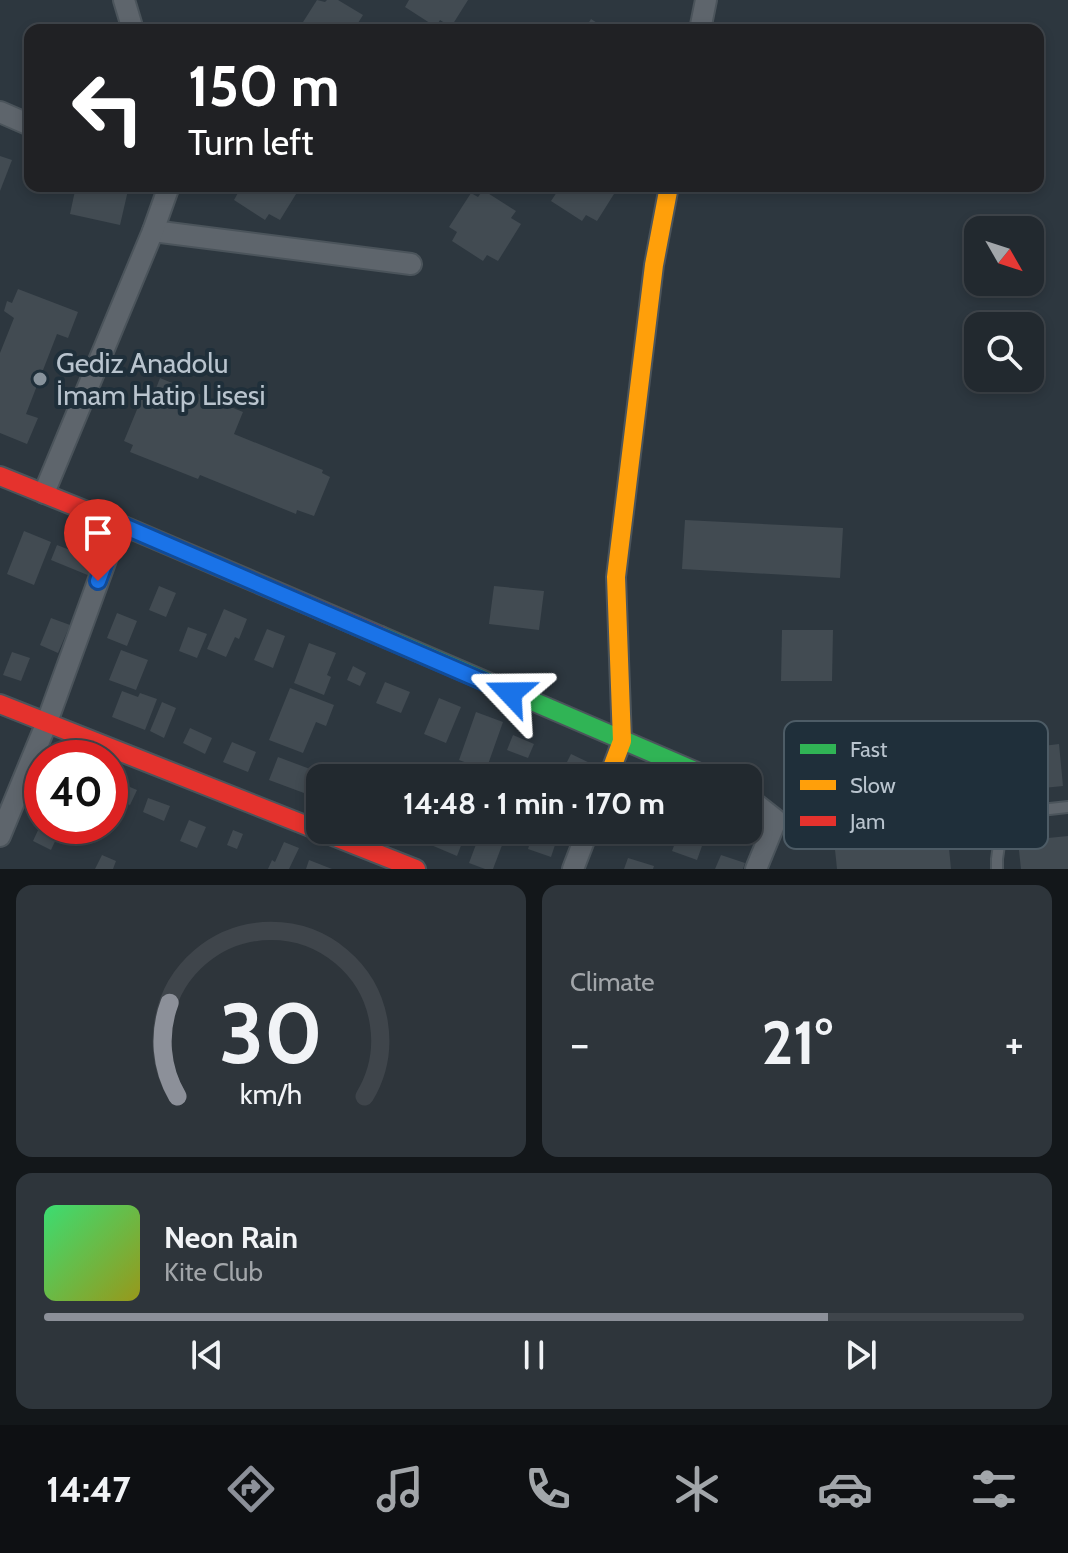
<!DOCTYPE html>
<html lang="en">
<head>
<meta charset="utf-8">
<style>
	:root { --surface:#22292f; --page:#2e353b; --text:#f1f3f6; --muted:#a2a6aa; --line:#3f454b; --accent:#8c9099 }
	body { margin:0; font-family:Cabin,sans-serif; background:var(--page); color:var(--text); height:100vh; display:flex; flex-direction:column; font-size:30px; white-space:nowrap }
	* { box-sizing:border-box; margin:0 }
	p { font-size:26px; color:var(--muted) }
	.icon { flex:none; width:44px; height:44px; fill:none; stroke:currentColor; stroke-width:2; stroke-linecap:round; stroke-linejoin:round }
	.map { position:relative; height:869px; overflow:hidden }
	.side { display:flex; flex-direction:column; gap:16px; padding:16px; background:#13171a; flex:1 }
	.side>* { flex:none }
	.top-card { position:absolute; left:24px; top:24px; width:1020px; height:168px; border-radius:16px; box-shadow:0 4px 12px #0003,0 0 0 2px var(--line); background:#202124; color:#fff; overflow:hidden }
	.needle { width:52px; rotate:129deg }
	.controls { position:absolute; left:964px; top:216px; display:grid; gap:16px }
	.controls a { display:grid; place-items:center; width:80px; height:80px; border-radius:16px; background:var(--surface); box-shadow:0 4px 12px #0003,0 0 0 2px var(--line); font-size:40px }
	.speed { position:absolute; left:24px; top:740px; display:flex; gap:16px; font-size:40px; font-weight:700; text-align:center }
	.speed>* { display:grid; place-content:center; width:104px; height:104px; border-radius:50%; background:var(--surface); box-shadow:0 4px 12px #0003,0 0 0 2px var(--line); line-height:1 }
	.speed .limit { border:12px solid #d22; background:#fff; color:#111 }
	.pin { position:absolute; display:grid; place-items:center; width:68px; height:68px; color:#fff; margin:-82px -34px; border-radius:50% 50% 50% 0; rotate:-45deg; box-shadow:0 0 8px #0007 }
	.pin .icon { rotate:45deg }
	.me { position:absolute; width:88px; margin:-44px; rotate:293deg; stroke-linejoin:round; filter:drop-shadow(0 0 6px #0008) }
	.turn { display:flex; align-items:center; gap:28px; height:168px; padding:0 32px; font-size:36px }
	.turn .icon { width:104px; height:104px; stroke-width:2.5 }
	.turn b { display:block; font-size:56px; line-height:68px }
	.big { font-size:60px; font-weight:700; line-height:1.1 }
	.side .tile { flex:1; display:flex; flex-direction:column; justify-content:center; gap:12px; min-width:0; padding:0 28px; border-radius:16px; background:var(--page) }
	.side .dial { align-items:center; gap:0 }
	.dial svg { height:208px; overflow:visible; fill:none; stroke:var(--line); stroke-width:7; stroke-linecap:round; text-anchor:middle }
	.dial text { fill:var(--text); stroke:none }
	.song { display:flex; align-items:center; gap:24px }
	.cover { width:96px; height:96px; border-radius:12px; background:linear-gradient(135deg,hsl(140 70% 55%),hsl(60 70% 35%)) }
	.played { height:8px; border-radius:4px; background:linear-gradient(90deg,var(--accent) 80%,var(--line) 80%) }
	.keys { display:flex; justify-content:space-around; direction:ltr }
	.heat { display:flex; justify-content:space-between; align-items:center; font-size:44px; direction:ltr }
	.side .tiles { flex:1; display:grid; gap:16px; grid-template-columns:1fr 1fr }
	.tile:last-child { grid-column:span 2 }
	.trip { position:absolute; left:306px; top:764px; width:456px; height:80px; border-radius:16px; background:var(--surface); box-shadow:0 4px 12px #0003,0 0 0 2px var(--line); font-weight:700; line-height:80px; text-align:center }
	.menu { display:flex; height:128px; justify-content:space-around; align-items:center; background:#0e1013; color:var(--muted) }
	.menu .icon { width:56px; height:56px }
	.menu .on { color:var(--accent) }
	.menu b { font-size:36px; color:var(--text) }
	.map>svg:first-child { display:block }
	.building { fill:#424b52 }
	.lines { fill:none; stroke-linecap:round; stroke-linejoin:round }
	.lane-casing { stroke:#4b545b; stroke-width:14 }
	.street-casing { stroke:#4b545b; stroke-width:24 }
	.fast-casing { stroke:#4b545b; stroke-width:22 }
	.slow-casing { stroke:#4b545b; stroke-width:22 }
	.jam-casing { stroke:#4b545b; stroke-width:22 }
	.lane { stroke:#5e656c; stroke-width:10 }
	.street { stroke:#5e656c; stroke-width:20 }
	.fast { stroke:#30b455; stroke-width:18 }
	.slow { stroke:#ff9f0a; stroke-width:18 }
	.jam { stroke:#e5322d; stroke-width:18 }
	.route-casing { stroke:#114b97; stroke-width:20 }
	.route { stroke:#1a73e8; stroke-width:14 }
	.poi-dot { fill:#88939c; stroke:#1f2f3a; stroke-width:3 }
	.labels { text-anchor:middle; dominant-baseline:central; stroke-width:8; stroke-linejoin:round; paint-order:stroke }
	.poi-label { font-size:28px; fill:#b9c4ce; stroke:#1f2f3a; text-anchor:start }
	.key { fill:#1f2f3a; stroke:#4d5c66; stroke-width:2 }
	.key-label { font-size:22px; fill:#b9c4ce }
</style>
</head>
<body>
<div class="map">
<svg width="1068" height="869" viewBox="0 0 1068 869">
	<rect width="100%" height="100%" fill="#2d373f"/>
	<!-- building -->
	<g class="building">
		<path d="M317,0l8,2 2,-2h11l25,15 -5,8 12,7h-72z"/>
		<path d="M409,0h59l-17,27 -11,-7 -4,7 -31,-20z"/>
		<path d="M591,19l17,11h-34l5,-8 7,5z"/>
		<path d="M51,25l38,2v3h-38z"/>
		<path d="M0,156l12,4 -12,31z"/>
		<path d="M40,186h25v7l-25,1z"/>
		<path d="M76,186h53l-9,39 -50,-11z"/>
		<path d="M231,186h70l-21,34 -11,-6 -4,6 -31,-20 5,-9z"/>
		<path d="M547,186h72l-22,35 -11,-6 -4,6 -31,-20 6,-9z"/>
		<path d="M483,190l33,21 -5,7 10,6 -23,37 -11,-6 -4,6 -31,-20 5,-9 -8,-5 22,-34 7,4z"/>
		<path d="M18,289l60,23 -10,26 -11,-4 -31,80 12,4 -11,26 -27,-11v-80l14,-35 -10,-7 3,-10 5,2z"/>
		<path d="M160,378l83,34 -9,22 89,36 -1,3 8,4 -16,39 -17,-6 -1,4 -96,-39 -2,4 -68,-27 3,-7 -9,-4 19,-46 9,4z"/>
		<path d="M685,520l158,8 -3,50 -158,-9z"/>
		<path d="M24,531l27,11 -17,43 -27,-11z"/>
		<path d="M57,545l39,15 -6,16 -39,-16z"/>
		<path d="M159,586l17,7 -10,24 -17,-7z"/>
		<path d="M494,586l50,5 -5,39 -50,-6z"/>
		<path d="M224,609l23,10 -8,20 -4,-2 -9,20 -19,-8z"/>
		<path d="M117,613l20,8 -10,25 -20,-8z"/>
		<path d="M51,618l19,7 -12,28 -18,-8z"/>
		<path d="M188,627l19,7 -10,24 -18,-7z"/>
		<path d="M267,629l18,7 -12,32 -19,-8z"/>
		<path d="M782,630h51l-1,51h-51z"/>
		<path d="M309,643l27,10 -9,22 4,2 -7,18 -30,-12z"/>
		<path d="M121,650l27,10 -12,30 -27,-10z"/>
		<path d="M12,652l18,6 -9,23 -18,-6z"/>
		<path d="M353,666l13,7 -6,13 -13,-6z"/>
		<path d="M385,682l25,10 -9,21 -25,-10z"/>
		<path d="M290,688l44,17 -8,21 -10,-4 -13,31 -34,-13z"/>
		<path d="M122,691l16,6 2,-4 17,6 -12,31 -33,-13z"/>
		<path d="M439,698l22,9 -15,36 -22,-9z"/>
		<path d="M162,702l14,6 -12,30 -14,-7z"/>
		<path d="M476,712l27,10 -17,48 -27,-10z"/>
		<path d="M190,728l22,10 -7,16 -22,-11z"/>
		<path d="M513,735l21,9 -6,14 -21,-8z"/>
		<path d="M232,742l24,10 -8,20 -25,-10z"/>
		<path d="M1059,744l4,42 -49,5 -5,-41z"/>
		<path d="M571,754l21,10 -7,14 -22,-8z"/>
		<path d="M278,757l56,21h-14v21l-51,-19z"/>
		<path d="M111,779l26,11 -7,15 -20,-8z"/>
		<path d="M148,798l22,8 -6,15 -21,-9z"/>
		<path d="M748,807l13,6 -10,20 -3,-1z"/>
		<path d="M946,817l5,52h-114l-4,-39z"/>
		<path d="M189,820l17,7 -9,21 -17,-7z"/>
		<path d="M40,826h22l-11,24 -18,-9z"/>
		<path d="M233,830l10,4 -6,15 -10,-4z"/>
		<path d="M437,830h30l-10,26 -26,-11z"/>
		<path d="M534,830h26l-9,27 -23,-8z"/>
		<path d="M641,830h18l-6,15 -16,-6z"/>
		<path d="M680,830h21l6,2 -10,28 -25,-9z"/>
		<path d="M481,831l23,9 -11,29h-8l-16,-6z"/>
		<path d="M1068,836v33h-47l-3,-28z"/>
		<path d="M284,842l15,6 -10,21h-21l4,-9 3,2z"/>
		<path d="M102,855l14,6 -3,8h-18z"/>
		<path d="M721,855l24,8 -2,6h-28z"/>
		<path d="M628,858l26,8 -1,3h-29z"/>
		<path d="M309,860l23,9h-26z"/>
	</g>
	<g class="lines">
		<!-- lane casing -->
		<g class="lane-casing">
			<path id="lane" d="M997,869v-10l4,-28 31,-20 36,-4"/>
		</g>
		<!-- street casing -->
		<g class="street-casing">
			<g id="street">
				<path d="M124,0l9,30"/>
				<path d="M700,30l6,-30"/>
				<path d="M0,112l30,13"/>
				<path d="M153,231l258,33"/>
				<path d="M44,493l109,-262 16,-45"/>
				<path d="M748,798l28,22 -20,49"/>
				<path d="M0,836l47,-114 72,-198"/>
				<path d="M573,869l15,-39"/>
			</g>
		</g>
		<!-- fast casing -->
		<g class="fast-casing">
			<path id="fast" d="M381,636l330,142"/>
		</g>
		<!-- slow casing -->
		<g class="slow-casing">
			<path id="slow" d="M608,778l14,-37 -6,-164 38,-312 15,-79"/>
		</g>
		<!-- jam casing -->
		<g class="jam-casing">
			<g id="jam">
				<path d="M0,476l119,48 262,112"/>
				<path d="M0,704l416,165"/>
			</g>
		</g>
		<!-- lane -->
		<use href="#lane" class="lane"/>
		<!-- street -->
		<use href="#street" class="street"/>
		<!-- fast -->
		<use href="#fast" class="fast"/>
		<!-- slow -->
		<use href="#slow" class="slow"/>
		<!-- jam -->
		<use href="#jam" class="jam"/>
	</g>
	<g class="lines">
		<!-- route casing -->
		<g class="route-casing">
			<path id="route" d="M98,581l21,-57 391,169"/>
		</g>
		<!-- route -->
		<use href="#route" class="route"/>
	</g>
	<!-- markers -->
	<circle class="poi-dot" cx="40" cy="379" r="8"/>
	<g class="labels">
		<!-- poi labels -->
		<g class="poi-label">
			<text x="56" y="363">Gediz Anadolu<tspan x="56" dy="32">İmam Hatip Lisesi</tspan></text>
		</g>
	</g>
	<!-- legend -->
	<rect x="784" y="721" width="264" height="128" rx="12" class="key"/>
	<rect x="800" y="744" width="36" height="10" fill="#30b455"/>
	<rect x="800" y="780" width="36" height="10" fill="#ff9f0a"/>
	<rect x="800" y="816" width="36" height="10" fill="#e5322d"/>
	<g class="key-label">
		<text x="850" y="757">Fast</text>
		<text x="850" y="793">Slow</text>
		<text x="850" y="829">Jam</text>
	</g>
</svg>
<div class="controls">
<a><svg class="needle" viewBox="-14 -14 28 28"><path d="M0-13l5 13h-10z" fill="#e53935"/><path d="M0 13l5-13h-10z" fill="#a2a6aa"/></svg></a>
<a><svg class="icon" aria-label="search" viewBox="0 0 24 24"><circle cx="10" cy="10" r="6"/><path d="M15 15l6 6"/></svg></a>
</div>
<div class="speed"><div class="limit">40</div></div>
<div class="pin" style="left:98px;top:581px;background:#d93025"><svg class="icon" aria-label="arrive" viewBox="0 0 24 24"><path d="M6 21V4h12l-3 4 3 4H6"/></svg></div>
<svg class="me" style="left:510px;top:693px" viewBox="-20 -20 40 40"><path d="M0-17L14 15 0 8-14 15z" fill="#1a73e8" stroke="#fff" stroke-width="4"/></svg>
<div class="trip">14:48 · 1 min · 170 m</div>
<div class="top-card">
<div class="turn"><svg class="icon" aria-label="left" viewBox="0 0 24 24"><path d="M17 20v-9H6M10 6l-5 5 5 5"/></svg><div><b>150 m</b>Turn left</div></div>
</div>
</div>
<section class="side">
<div class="tiles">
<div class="tile dial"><svg viewBox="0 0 100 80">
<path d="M14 69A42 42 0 1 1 86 69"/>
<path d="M14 69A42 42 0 0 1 11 33" stroke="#8c9099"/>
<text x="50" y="56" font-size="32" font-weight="700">30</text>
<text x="50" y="72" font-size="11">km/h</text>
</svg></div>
<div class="tile"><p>Climate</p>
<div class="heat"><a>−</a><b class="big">21°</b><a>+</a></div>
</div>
<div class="tile">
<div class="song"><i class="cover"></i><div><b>Neon Rain</b><p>Kite Club</p></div></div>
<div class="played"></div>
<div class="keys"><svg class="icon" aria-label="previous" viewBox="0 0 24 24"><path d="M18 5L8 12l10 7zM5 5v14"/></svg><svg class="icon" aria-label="pause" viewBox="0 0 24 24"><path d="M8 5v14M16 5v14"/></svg><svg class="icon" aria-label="next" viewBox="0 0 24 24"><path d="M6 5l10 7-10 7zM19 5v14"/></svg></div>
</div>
</div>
</section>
<nav class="menu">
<b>14:47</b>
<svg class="icon on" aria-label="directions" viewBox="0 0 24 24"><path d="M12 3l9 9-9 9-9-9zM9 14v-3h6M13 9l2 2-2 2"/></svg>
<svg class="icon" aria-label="music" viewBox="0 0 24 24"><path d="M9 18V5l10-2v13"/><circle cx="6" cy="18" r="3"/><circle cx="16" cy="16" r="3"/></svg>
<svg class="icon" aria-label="phone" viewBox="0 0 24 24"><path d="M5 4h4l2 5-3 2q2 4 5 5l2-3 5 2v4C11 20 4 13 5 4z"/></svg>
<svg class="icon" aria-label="climate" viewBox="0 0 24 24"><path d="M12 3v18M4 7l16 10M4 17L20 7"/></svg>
<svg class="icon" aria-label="car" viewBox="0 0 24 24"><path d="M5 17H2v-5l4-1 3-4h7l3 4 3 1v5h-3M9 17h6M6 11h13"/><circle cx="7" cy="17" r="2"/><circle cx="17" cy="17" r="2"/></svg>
<svg class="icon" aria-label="filters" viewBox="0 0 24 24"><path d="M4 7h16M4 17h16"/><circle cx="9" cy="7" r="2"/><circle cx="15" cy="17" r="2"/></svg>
</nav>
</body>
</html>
